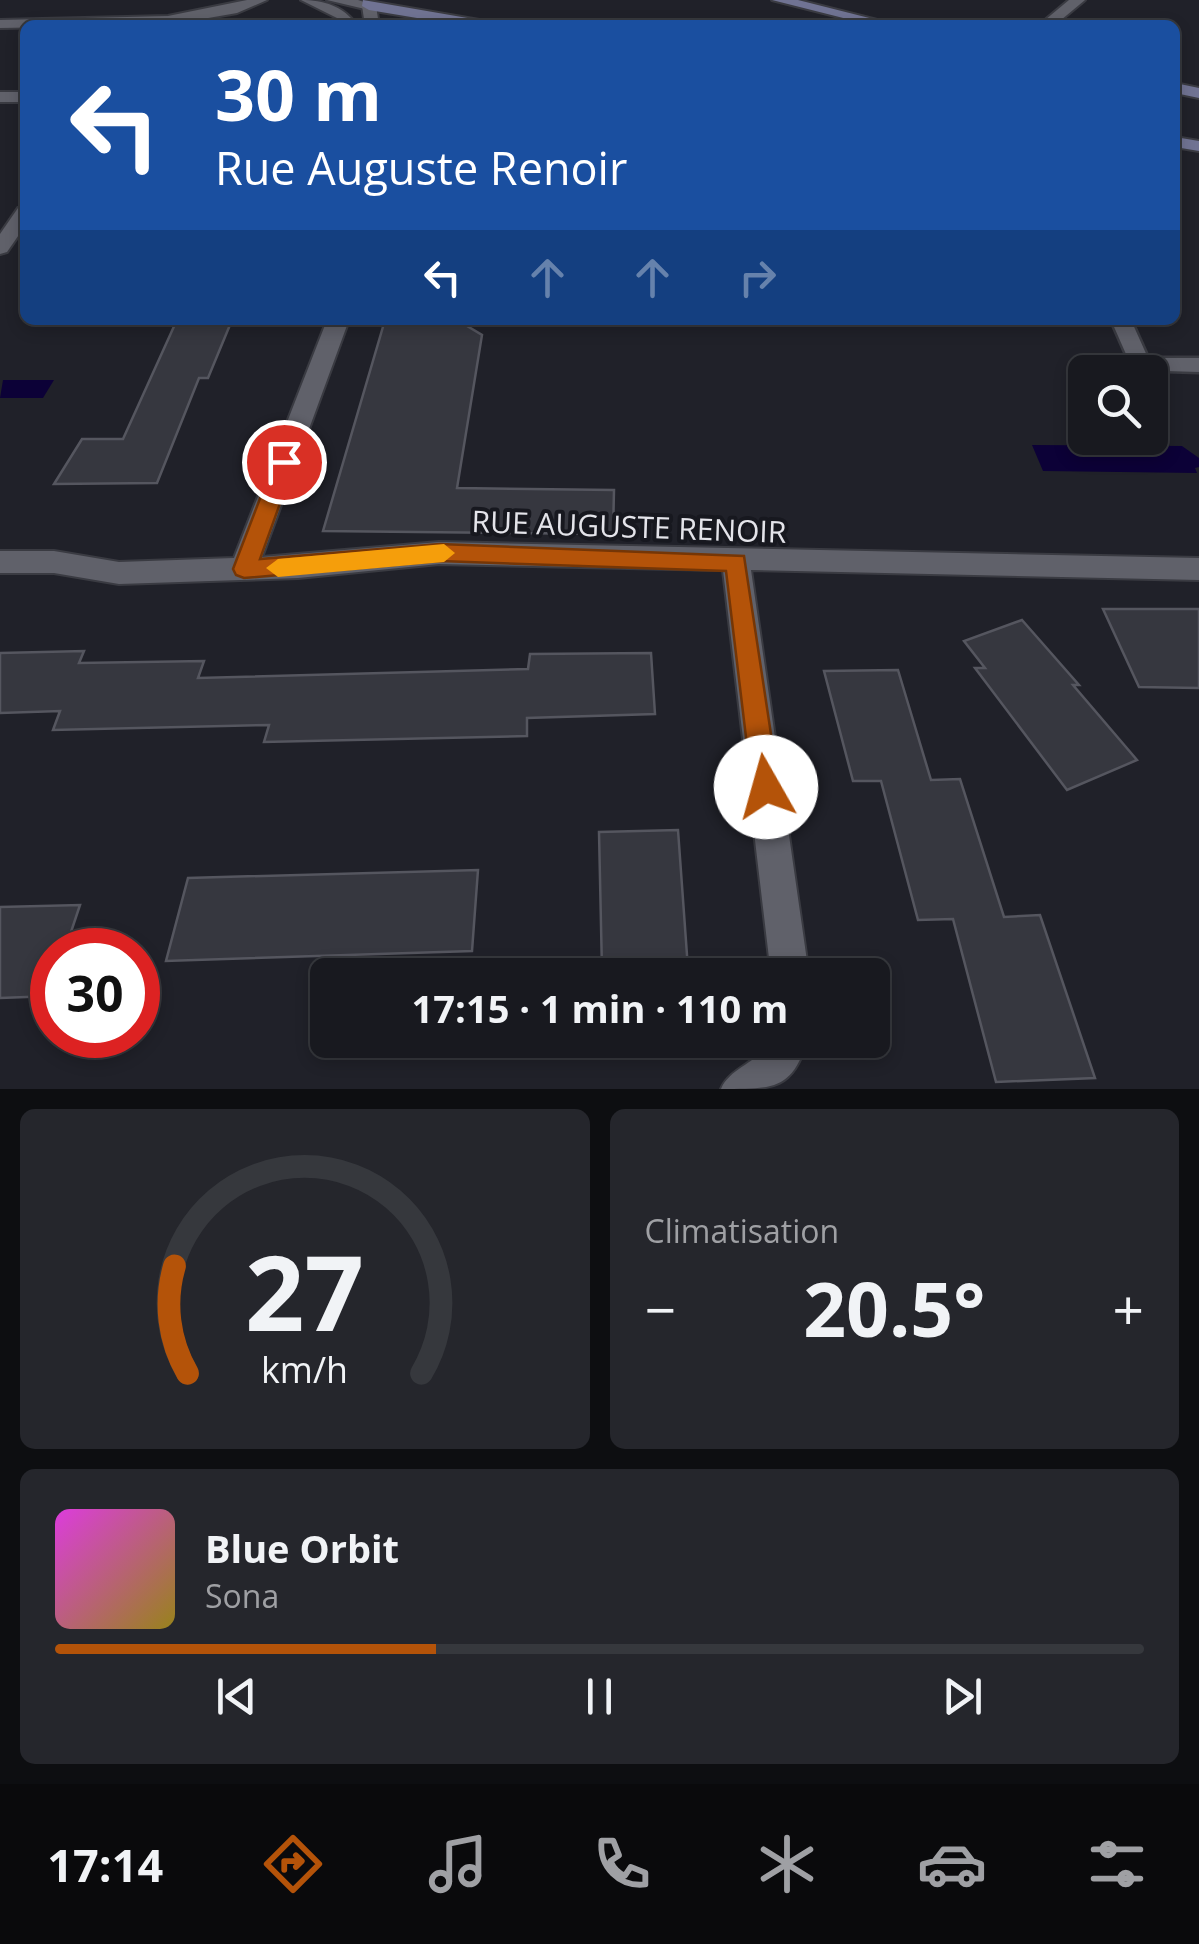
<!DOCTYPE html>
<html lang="fr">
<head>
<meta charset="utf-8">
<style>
	:root { --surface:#18191f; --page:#25262c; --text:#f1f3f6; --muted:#9fa0a4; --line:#36383d; --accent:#b45309 }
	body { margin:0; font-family:"Open Sans",sans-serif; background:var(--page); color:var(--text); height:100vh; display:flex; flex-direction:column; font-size:38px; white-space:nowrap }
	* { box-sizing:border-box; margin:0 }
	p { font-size:32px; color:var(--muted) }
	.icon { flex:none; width:55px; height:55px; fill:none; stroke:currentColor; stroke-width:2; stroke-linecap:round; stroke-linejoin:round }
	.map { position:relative; height:1089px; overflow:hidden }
	.details { display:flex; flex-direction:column; gap:20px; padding:20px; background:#0d0e11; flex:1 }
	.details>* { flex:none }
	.guide { position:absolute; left:20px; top:20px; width:1160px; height:305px; border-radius:15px; box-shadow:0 5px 15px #0003,0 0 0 2px var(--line); background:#1a4fa0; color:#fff; overflow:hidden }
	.fabs { position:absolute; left:1068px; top:355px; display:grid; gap:20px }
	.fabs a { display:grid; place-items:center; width:100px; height:100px; border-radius:15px; background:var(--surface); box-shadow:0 5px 15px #0003,0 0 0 2px var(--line); font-size:50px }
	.speed { position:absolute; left:30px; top:928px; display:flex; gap:20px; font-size:50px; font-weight:700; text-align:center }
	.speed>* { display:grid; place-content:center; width:130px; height:130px; border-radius:50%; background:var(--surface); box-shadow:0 5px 15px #0003,0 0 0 2px var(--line); line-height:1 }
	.speed .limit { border:15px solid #d22; background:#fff; color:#111 }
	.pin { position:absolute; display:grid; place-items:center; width:85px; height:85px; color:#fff; margin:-42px; border:5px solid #fff; border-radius:50%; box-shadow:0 2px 10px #0007 }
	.me { position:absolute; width:110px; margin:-55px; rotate:353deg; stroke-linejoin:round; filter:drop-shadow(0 0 8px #0008) }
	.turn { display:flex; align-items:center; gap:35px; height:210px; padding:0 30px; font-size:45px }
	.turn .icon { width:130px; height:130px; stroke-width:2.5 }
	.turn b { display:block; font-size:70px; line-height:85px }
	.lanes { display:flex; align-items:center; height:95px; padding:0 30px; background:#0003; justify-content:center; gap:50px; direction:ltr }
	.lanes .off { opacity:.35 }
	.big { font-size:75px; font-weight:700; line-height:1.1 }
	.details .tile { flex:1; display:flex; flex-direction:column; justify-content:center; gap:15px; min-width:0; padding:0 35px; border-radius:15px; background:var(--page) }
	.details .dial { align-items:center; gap:0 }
	.dial svg { height:260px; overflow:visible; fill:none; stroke:var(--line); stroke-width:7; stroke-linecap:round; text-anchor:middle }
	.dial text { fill:var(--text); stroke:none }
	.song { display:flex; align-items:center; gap:30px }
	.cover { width:120px; height:120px; border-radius:15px; background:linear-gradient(135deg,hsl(300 70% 55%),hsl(50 70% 35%)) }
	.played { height:10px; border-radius:5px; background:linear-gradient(90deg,var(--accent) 35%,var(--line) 35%) }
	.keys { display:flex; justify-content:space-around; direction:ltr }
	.heat { display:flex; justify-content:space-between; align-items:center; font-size:55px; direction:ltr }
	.details .tiles { flex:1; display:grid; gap:20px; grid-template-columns:1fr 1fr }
	.tile:last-child { grid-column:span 2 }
	.trip { position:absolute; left:310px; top:958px; width:580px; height:100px; border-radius:15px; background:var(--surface); box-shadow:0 5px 15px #0003,0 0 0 2px var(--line); font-weight:700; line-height:100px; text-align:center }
	.menu { display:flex; height:160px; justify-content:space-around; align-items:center; background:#0a0a0c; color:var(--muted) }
	.menu .icon { width:70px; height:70px }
	.menu .active { color:var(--accent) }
	.menu b { font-size:45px; color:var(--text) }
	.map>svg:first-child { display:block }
	.water { fill:#0c0137 }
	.building { fill:#36373f; stroke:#55565f; stroke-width:2.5 }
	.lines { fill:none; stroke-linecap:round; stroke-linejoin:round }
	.service-casing { stroke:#3a3b42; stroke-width:5 }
	.minor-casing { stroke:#3a3b42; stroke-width:4 }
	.tertiary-casing { stroke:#3a3b42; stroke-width:4 }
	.secondary-casing { stroke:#3a3b42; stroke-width:4 }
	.service { fill:#60616a; fill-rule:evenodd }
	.minor { fill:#60616a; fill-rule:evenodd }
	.tertiary { fill:#60616a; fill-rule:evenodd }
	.secondary { fill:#707393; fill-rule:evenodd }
	.route { fill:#b45309; stroke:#753606; stroke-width:2.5 }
	.slow { fill:#f59e0b }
	.labels { text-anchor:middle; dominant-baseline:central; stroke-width:8; stroke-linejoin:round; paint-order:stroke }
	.street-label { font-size:30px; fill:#e4e4ea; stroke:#17181f }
</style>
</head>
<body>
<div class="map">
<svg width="1199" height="1089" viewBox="0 0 1199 1089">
	<rect width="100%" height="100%" fill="#202129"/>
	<!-- water -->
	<g class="water">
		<path d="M3,380h51l-11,18h-43z"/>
		<path d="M1032,445l150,1 17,12v9l-4,1 2,5 -154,-2z"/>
	</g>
	<!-- building -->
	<g class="building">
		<path d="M232,320l-24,58h-9l-42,105 -103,1 28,-45h41l53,-117z"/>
		<path d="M385,320h72l25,15 -25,153 157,2 -1,44 -290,-3z"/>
		<path d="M1103,609h96v79l-60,-1z"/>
		<path d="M1022,620l57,65h-6l64,75 -70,30 -92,-122h10l-21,-27z"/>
		<path d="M84,651l-5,12 125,-2 -6,17 330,-9 2,-15 121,-1 4,61 -128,4v18l-263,6 5,-17 -216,5 7,-19 -60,2v-60z"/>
		<path d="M898,670l33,110 29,-1 44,138 36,-2 55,163 -99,4 -43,-163 -35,1 -37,-139h-28l-29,-110z"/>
		<path d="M678,830l10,139 -86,2 -3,-139z"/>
		<path d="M478,870l-6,81 -306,10 22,-83z"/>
		<path d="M80,905l-15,45h-13v46l-52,2v-91z"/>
	</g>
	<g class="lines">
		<!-- service casing -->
		<g class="service-casing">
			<path id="service" d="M1111,320h20l17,38h51v14l-66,-2z"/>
		</g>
		<!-- minor casing -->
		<g class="minor-casing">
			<g id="minor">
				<path d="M247,0h20l-30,13 -69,12 -168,3v-8l168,-4z"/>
				<path d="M301,0c23,0 42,6 56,25h-15l-5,-7z"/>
				<path d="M1069,0h16l-30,25h-16z"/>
				<path d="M369,2l7,4 3,19h-14l-3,-19z"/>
				<rect x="0" y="92" width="25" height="10"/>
				<path d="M25,206v20l-18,26 -7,2v-20l18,-26z"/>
				<path d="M327,320h22l-87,237 177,-15 760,16v22l-448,-10 58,405h-38l-48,-405 -284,-6 -141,14 -179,6 -65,-11h-54v-22h54l65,11 115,-4z"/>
				<path d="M768,1040h40c-17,49 -31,49 -87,49 10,-23 40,-26 47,-49z"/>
			</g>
		</g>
		<!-- tertiary casing -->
		<g class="tertiary-casing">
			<path id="tertiary" d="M327,0h31l18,6 -7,4z"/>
		</g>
		<!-- secondary casing -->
		<g class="secondary-casing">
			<g id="secondary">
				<path d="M363,0l122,21 7,4h-33l-90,-15 -7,-4z"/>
				<path d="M772,0h26l99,25h-26z"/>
				<path d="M1175,83l24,5v10l-24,-5z"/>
				<path d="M1175,137l24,4v10l-24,-4z"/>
			</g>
		</g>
		<!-- service -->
		<use href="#service" class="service"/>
		<!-- minor -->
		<use href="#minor" class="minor"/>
		<!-- tertiary -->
		<use href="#tertiary" class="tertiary"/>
		<!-- secondary -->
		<use href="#secondary" class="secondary"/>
	</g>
	<!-- route -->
	<path class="route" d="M284,455l11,7 -35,97 180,-15 304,12 35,231 -4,9 -9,4 -10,-4 -4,-9 -26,-216 -286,-10 -196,17 -8,-3 -3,-6 41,-107z"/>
	<!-- slow -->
	<path class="slow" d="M444,544l11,9 -11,9 -166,15 -12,-9 12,-9z"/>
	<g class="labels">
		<!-- street labels -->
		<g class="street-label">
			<text transform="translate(629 526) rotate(2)">RUE AUGUSTE RENOIR</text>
		</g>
	</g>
</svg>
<div class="fabs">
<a><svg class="icon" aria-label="search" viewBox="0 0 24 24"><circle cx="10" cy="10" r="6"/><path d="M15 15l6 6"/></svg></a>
</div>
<div class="speed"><div class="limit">30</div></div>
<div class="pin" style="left:284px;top:462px;background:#d93025"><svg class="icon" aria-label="arrive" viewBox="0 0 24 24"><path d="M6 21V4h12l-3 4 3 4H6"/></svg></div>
<svg class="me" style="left:766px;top:787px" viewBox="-20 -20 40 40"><circle r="19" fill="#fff"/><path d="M0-13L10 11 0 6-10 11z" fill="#b45309"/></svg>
<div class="trip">17:15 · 1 min · 110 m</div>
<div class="guide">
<div class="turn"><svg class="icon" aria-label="left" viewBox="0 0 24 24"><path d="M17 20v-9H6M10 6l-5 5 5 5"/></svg><div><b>30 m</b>Rue Auguste Renoir</div></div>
<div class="lanes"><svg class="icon" aria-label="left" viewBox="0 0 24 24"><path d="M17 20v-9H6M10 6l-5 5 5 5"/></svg><svg class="icon off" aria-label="ahead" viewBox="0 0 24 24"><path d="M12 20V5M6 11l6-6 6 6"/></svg><svg class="icon off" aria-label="ahead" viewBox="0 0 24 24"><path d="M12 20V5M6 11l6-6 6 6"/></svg><svg class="icon off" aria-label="right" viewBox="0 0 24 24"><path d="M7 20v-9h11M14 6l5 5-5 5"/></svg></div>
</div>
</div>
<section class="details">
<div class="tiles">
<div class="tile dial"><svg viewBox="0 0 100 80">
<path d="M14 69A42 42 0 1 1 86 69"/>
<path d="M14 69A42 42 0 0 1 10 36" stroke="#b45309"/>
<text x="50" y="56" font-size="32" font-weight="700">27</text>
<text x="50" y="72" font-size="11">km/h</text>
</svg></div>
<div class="tile"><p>Climatisation</p>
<div class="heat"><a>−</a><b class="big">20.5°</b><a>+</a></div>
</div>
<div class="tile">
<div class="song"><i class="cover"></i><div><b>Blue Orbit</b><p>Sona</p></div></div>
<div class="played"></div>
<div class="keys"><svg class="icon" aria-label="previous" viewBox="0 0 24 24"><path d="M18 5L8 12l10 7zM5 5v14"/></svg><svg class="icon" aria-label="pause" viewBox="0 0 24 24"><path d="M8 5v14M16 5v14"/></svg><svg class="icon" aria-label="next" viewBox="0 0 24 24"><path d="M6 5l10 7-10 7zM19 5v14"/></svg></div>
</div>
</div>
</section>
<nav class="menu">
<b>17:14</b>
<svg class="icon active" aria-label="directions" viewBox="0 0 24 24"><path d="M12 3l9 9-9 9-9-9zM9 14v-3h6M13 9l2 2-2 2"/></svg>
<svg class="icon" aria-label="music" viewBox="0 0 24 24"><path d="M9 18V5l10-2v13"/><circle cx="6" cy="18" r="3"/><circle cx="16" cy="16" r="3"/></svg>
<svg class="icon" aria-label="phone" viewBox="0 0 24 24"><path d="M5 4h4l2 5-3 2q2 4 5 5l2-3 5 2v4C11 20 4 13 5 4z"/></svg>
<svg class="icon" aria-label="climate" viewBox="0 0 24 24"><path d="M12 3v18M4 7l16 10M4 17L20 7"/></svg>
<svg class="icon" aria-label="car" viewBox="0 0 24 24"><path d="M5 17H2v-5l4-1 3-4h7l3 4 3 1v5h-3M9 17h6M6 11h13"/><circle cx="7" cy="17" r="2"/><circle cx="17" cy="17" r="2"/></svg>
<svg class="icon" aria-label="filters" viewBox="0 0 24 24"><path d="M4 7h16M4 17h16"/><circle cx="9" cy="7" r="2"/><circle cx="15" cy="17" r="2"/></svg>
</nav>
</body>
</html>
